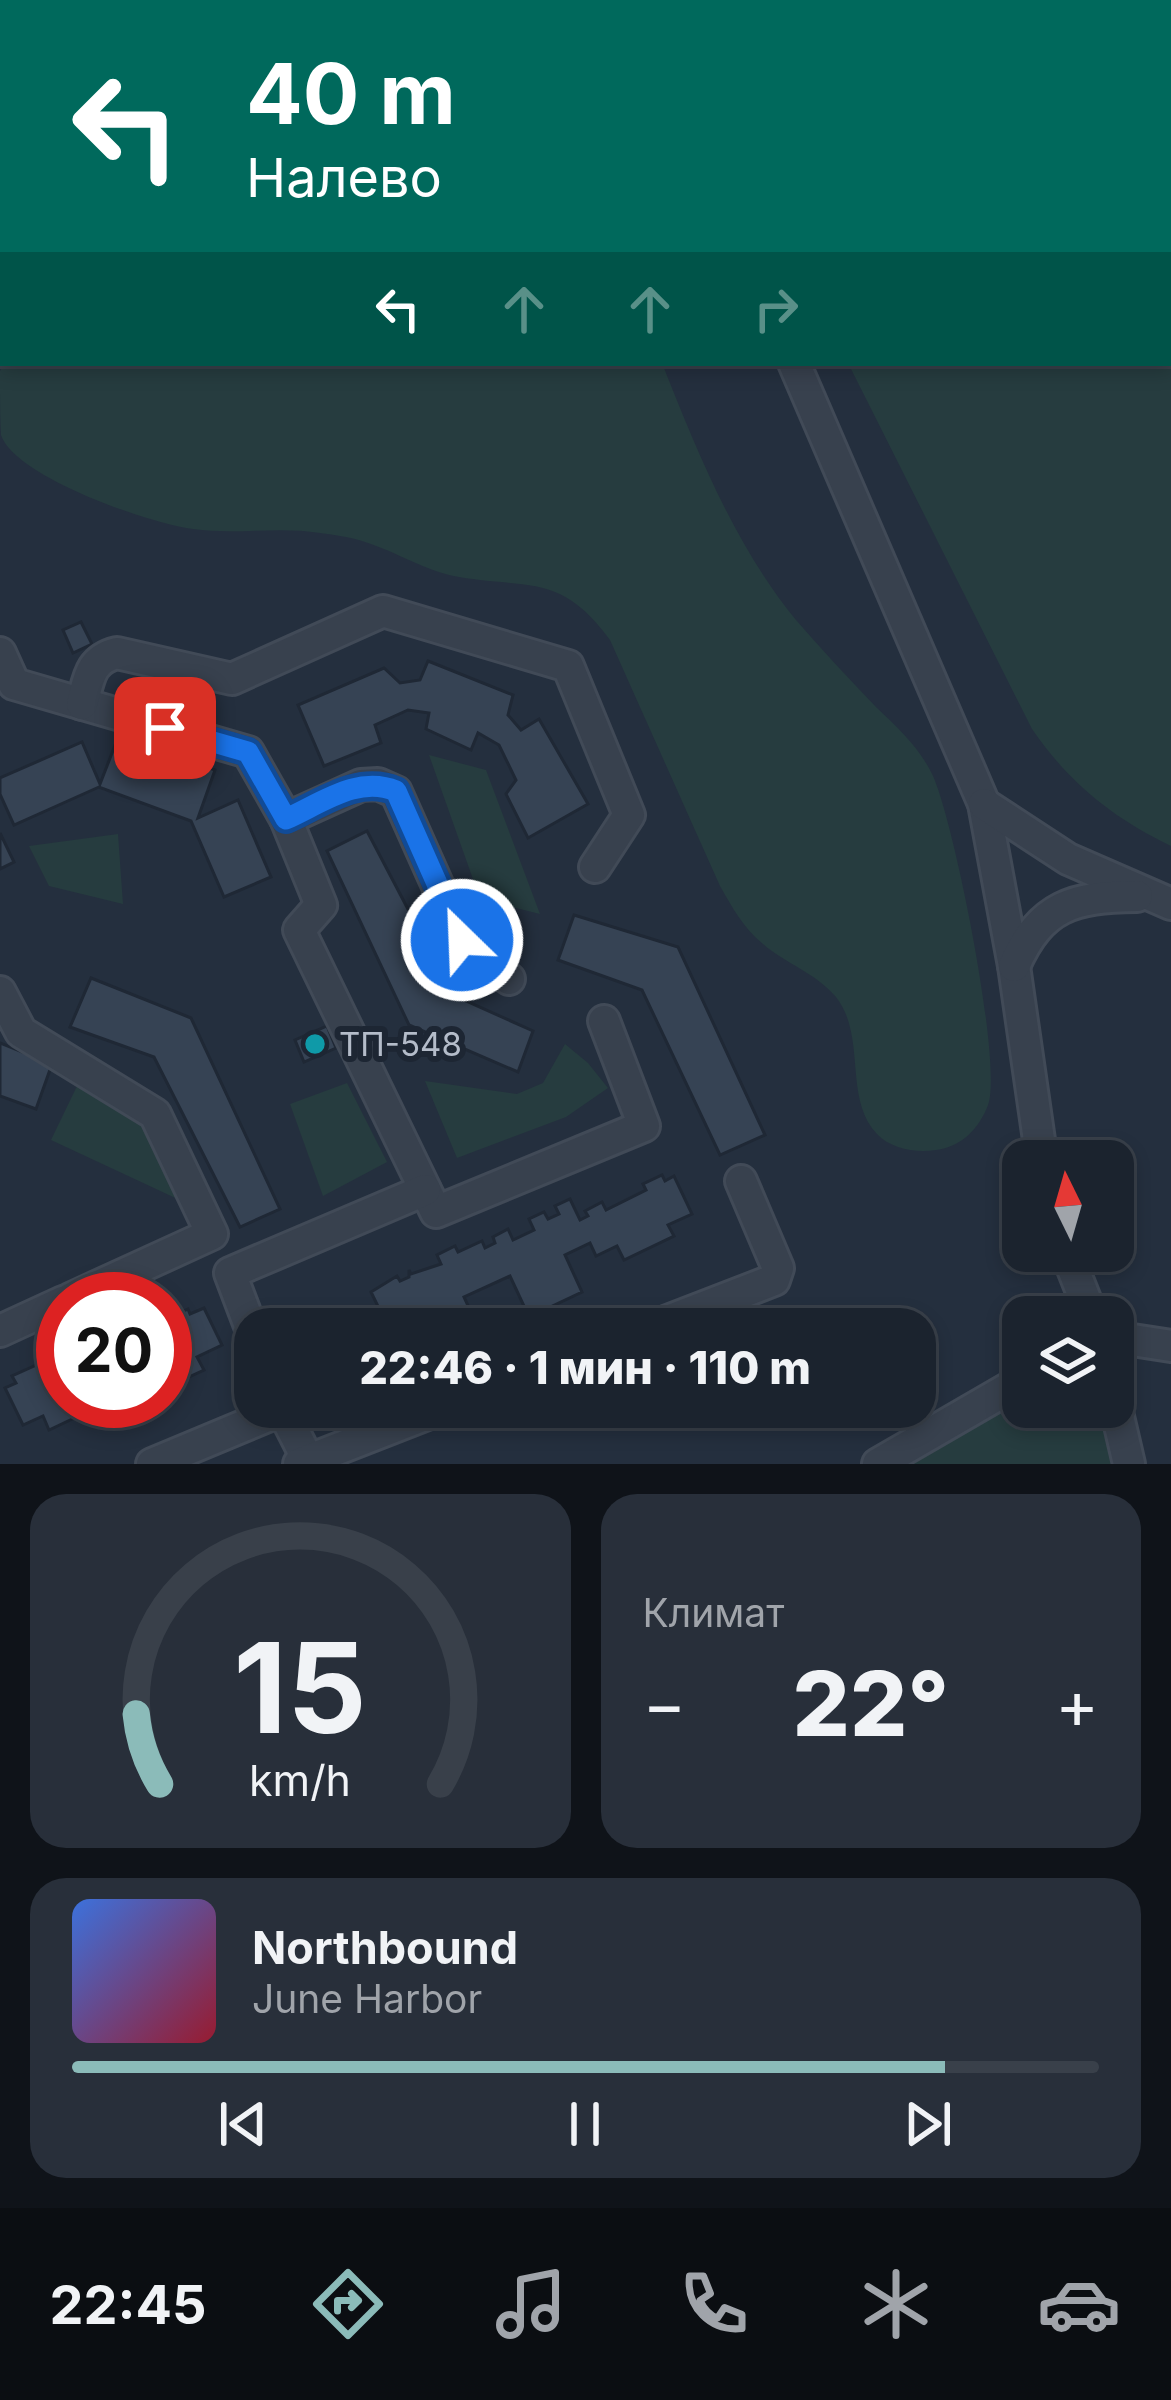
<!DOCTYPE html>
<html lang="ru">
<head>
<meta charset="utf-8">
<style>
	:root { --surface:#1b232e; --page:#282f3a; --text:#f1f3f6; --muted:#a0a4aa; --line:#39404a; --accent:#8bbbb9 }
	body { margin:0; font-family:Inter,sans-serif; background:var(--page); color:var(--text); height:100vh; display:flex; flex-direction:column; font-size:45px; white-space:nowrap }
	* { box-sizing:border-box; margin:0 }
	p { font-size:39px; color:var(--muted) }
	.icon { flex:none; width:66px; height:66px; fill:none; stroke:currentColor; stroke-width:2; stroke-linecap:round; stroke-linejoin:round }
	.map { position:relative; height:1464px; overflow:hidden }
	.drawer { display:flex; flex-direction:column; gap:30px; padding:30px; background:#0f1319; flex:1 }
	.drawer>* { flex:none }
	.banner { position:absolute; left:0px; top:0px; width:1173px; height:366px; box-shadow:0 6px 18px #0003,0 0 0 3px var(--line); background:#00695c; color:#fff; overflow:hidden }
	.needle { width:78px; rotate:355deg }
	.controls { position:absolute; left:1002px; top:1140px; display:grid; gap:24px }
	.controls a { display:grid; place-items:center; width:132px; height:132px; border-radius:24px; background:var(--surface); box-shadow:0 6px 18px #0003,0 0 0 3px var(--line); font-size:60px }
	.speed { position:absolute; left:36px; top:1272px; display:flex; gap:24px; font-size:60px; font-weight:700; text-align:center }
	.speed>* { display:grid; place-content:center; width:156px; height:156px; border-radius:50%; background:var(--surface); box-shadow:0 6px 18px #0003,0 0 0 3px var(--line); line-height:1 }
	.speed .limit { border:18px solid #d22; background:#fff; color:#111 }
	.pin { position:absolute; display:grid; place-items:center; width:102px; height:102px; color:#fff; margin:-51px; border-radius:24px; box-shadow:0 6px 18px #0006 }
	.me { position:absolute; width:132px; margin:-66px; rotate:336deg; stroke-linejoin:round; filter:drop-shadow(0 0 9px #0008) }
	.turn { display:flex; align-items:center; gap:42px; height:252px; padding:0 48px; font-size:54px }
	.turn .icon { width:156px; height:156px; stroke-width:2.5 }
	.turn b { display:block; font-size:84px; line-height:102px }
	.lanes { display:flex; align-items:center; height:114px; padding:0 48px; background:#0003; justify-content:center; gap:60px; direction:ltr }
	.lanes .off { opacity:.35 }
	.big { font-size:90px; font-weight:800; line-height:1.1 }
	.drawer .tile { flex:1; display:flex; flex-direction:column; justify-content:center; gap:18px; min-width:0; padding:0 42px; border-radius:36px; background:var(--page) }
	.drawer .dial { align-items:center; gap:0 }
	.dial svg { height:312px; overflow:visible; fill:none; stroke:var(--line); stroke-width:7; stroke-linecap:round; text-anchor:middle }
	.dial text { fill:var(--text); stroke:none }
	.song { display:flex; align-items:center; gap:36px }
	.cover { width:144px; height:144px; border-radius:18px; background:linear-gradient(135deg,hsl(220 70% 55%),hsl(350 70% 35%)) }
	.played { height:12px; border-radius:6px; background:linear-gradient(90deg,var(--accent) 85%,var(--line) 85%) }
	.keys { display:flex; justify-content:space-around; direction:ltr }
	.heat { display:flex; justify-content:space-between; align-items:center; font-size:66px; direction:ltr }
	.drawer .tiles { flex:1; display:grid; gap:30px; grid-template-columns:1fr 1fr }
	.tile:last-child { grid-column:span 2 }
	.trip { position:absolute; left:234px; top:1308px; width:702px; height:120px; border-radius:36px; background:var(--surface); box-shadow:0 6px 18px #0003,0 0 0 3px var(--line); font-weight:800; line-height:120px; text-align:center }
	.tabs { display:flex; height:192px; justify-content:space-around; align-items:center; background:#0b0e12; color:var(--muted) }
	.tabs .icon { width:84px; height:84px }
	.tabs .selected { color:var(--accent) }
	.tabs b { font-size:54px; color:var(--text) }
	.map>svg:first-child { display:block }
	.green { fill:#263c3f }
	.building { fill:#364354; stroke:#1f2835; stroke-width:3 }
	.lines { fill:none; stroke-linecap:round; stroke-linejoin:round }
	.minor-casing { stroke:#414a57; stroke-width:36 }
	.minor { stroke:#38414e; stroke-width:30 }
	.route-casing { stroke:#114b97; stroke-width:30 }
	.route { stroke:#1a73e8; stroke-width:21 }
	.culture-dot { fill:#0f9aa8; stroke:#1d2633; stroke-width:4.5 }
	.labels { text-anchor:middle; dominant-baseline:central; stroke-width:12; stroke-linejoin:round; paint-order:stroke }
	.poi-label { font-size:33px; fill:#b4bcc9; stroke:#1d2633; text-anchor:start }
</style>
</head>
<body>
<div class="map">
<svg width="1171" height="1464" viewBox="0 0 1171 1464">
	<rect width="100%" height="100%" fill="#242f3e"/>
	<!-- green -->
	<g class="green">
		<path d="M714,0h457v846c-58,-28 -102,-63 -139,-117l-184,-366h322v-360z"/>
		<path d="M5,363h657c35,88 73,183 134,257 26,30 53,59 80,87 22,21 44,41 57,69 21,46 70,288 55,329 -9,24 -27,42 -52,45 -20,3 -45,-1 -59,-16 -34,-36 -10,-97 -41,-137 -20,-24 -50,-33 -73,-53 -19,-15 -31,-37 -43,-58l-110,-246c-49,-67 -80,-51 -151,-63 -34,-6 -62,-25 -94,-35 -14,-5 -30,-7 -45,-9 -42,-7 -85,2 -127,-4 -42,-5 -178,-52 -192,-94 -1,-17 -1,-45 -1,-64z"/>
		<path d="M429,755l57,15 54,144 -60,-15z"/>
		<path d="M118,834l5,70 -74,-18 -20,-40z"/>
		<path d="M565,1044l23,19 20,25 -42,29 -109,41 -32,-77 92,13 26,-11z"/>
		<path d="M347,1083l40,79 -64,34 -33,-92z"/>
		<path d="M78,1084l73,38 33,80 -133,-62z"/>
		<path d="M1023,1398v9h81l14,57h-245z"/>
	</g>
	<!-- building -->
	<g class="building">
		<path d="M81,622l11,22 -19,9 -10,-23z"/>
		<path d="M428,661l85,34 -5,20 13,15 18,-11 49,85 -60,34 -22,-44 10,-14 -17,-35 -21,-12 -7,17 -45,-21 3,-16 -21,-3 -33,15 6,18 -57,23 -26,-61 86,-37 16,15 20,-3z"/>
		<path d="M119,735l96,35 -17,48 40,-18 33,77 -47,20 -33,-76 -92,-34 -85,38 -14,-31v-16l82,-36 18,42z"/>
		<path d="M367,831l86,164 80,36 -15,41 -109,-47 -82,-174z"/>
		<path d="M0,833l14,29 -14,7z"/>
		<path d="M574,915l104,32 87,188 -45,20 -78,-165 -84,-30z"/>
		<path d="M91,978l100,40 89,191 -40,18 -86,-170 -84,-30z"/>
		<path d="M327,1026l9,22 -32,14 -9,-22z"/>
		<path d="M0,1043l52,21 -16,45 -36,-13z"/>
		<path d="M662,1175l3,6 9,-5 18,38 -24,11 6,11 -50,24 -7,-14 -21,10 -6,-13 -25,12 17,37 -53,25 -19,-41 -46,21 6,13 -40,19h-41l-18,-37 26,-16 3,5 9,-4v-7l2,4 30,-10 -4,-9 18,-9 3,6 24,-11 3,7 10,-5 -2,-6 15,-8 5,11 21,-10 -5,-11 15,-7 4,7 11,-5 -4,-8 15,-7 10,21 8,-4 -3,-5 17,-9 4,8 40,-20 -3,-6z"/>
		<path d="M204,1308l18,37 -25,12 7,13 -39,18v-68l23,-11 2,5z"/>
		<path d="M63,1353v48l43,2 -57,27 -6,-14 -20,9 -18,-37 11,-5 -4,-7z"/>
	</g>
	<g class="lines">
		<!-- minor casing -->
		<g class="minor-casing">
			<g id="minor">
				<path d="M642,0l1,3"/>
				<path d="M794,363l190,441 30,162 28,195"/>
				<path d="M0,653l14,31 234,68 38,67 35,86 -22,25 137,282 208,-86 -40,-105"/>
				<path d="M82,704c7,-25 7,-44 35,-51l115,26 151,-68 185,55 61,149 -34,52"/>
				<path d="M984,804l84,55 103,45"/>
				<path d="M286,819l75,-34 17,-1 18,8 66,148 47,39"/>
				<path d="M1014,966c27,-61 59,-69 123,-70"/>
				<path d="M0,992l21,40 134,82 57,120 -142,65"/>
				<path d="M1066,1251l26,66"/>
				<path d="M647,1329l127,-49 4,-12 -37,-87"/>
				<path d="M0,1331l63,-29"/>
				<path d="M1113,1337l58,9"/>
				<path d="M255,1339l-25,-66 195,-83"/>
				<path d="M1113,1395l16,69"/>
				<path d="M281,1407l27,53"/>
				<path d="M152,1464l130,-54"/>
				<path d="M299,1464l146,-57"/>
				<path d="M878,1464l145,-84"/>
			</g>
		</g>
		<!-- minor -->
		<use href="#minor" class="minor"/>
	</g>
	<g class="lines">
		<!-- route casing -->
		<g class="route-casing">
			<path id="route" d="M165,728l83,24 38,67c36,-16 72,-44 110,-28l66,149"/>
		</g>
		<!-- route -->
		<use href="#route" class="route"/>
	</g>
	<!-- markers -->
	<circle class="culture-dot" cx="315" cy="1044" r="12"/>
	<g class="labels">
		<!-- poi labels -->
		<g class="poi-label">
			<text x="339" y="1044">ТП-548</text>
		</g>
	</g>
</svg>
<div class="controls">
<a><svg class="needle" viewBox="-14 -14 28 28"><path d="M0-13l5 13h-10z" fill="#e53935"/><path d="M0 13l5-13h-10z" fill="#a0a4aa"/></svg></a>
<a><svg class="icon" aria-label="layers" viewBox="0 0 24 24"><path d="M12 4l9 5-9 5-9-5zM3 14l9 5 9-5"/></svg></a>
</div>
<div class="speed"><div class="limit">20</div></div>
<div class="pin" style="left:165px;top:728px;background:#d93025"><svg class="icon" aria-label="arrive" viewBox="0 0 24 24"><path d="M6 21V4h12l-3 4 3 4H6"/></svg></div>
<svg class="me" style="left:462px;top:940px" viewBox="-20 -20 40 40"><circle r="17" fill="#1a73e8" stroke="#fff" stroke-width="3"/><path d="M0-11L8 9 0 5-8 9z" fill="#fff"/></svg>
<div class="trip">22:46 · 1 мин · 110 m</div>
<div class="banner">
<div class="turn"><svg class="icon" aria-label="left" viewBox="0 0 24 24"><path d="M17 20v-9H6M10 6l-5 5 5 5"/></svg><div><b>40 m</b>Налево</div></div>
<div class="lanes"><svg class="icon" aria-label="left" viewBox="0 0 24 24"><path d="M17 20v-9H6M10 6l-5 5 5 5"/></svg><svg class="icon off" aria-label="ahead" viewBox="0 0 24 24"><path d="M12 20V5M6 11l6-6 6 6"/></svg><svg class="icon off" aria-label="ahead" viewBox="0 0 24 24"><path d="M12 20V5M6 11l6-6 6 6"/></svg><svg class="icon off" aria-label="right" viewBox="0 0 24 24"><path d="M7 20v-9h11M14 6l5 5-5 5"/></svg></div>
</div>
</div>
<section class="drawer">
<div class="tiles">
<div class="tile dial"><svg viewBox="0 0 100 80">
<path d="M14 69A42 42 0 1 1 86 69"/>
<path d="M14 69A42 42 0 0 1 8 51" stroke="#8bbbb9"/>
<text x="50" y="56" font-size="32" font-weight="700">15</text>
<text x="50" y="72" font-size="11">km/h</text>
</svg></div>
<div class="tile"><p>Климат</p>
<div class="heat"><a>−</a><b class="big">22°</b><a>+</a></div>
</div>
<div class="tile">
<div class="song"><i class="cover"></i><div><b>Northbound</b><p>June Harbor</p></div></div>
<div class="played"></div>
<div class="keys"><svg class="icon" aria-label="previous" viewBox="0 0 24 24"><path d="M18 5L8 12l10 7zM5 5v14"/></svg><svg class="icon" aria-label="pause" viewBox="0 0 24 24"><path d="M8 5v14M16 5v14"/></svg><svg class="icon" aria-label="next" viewBox="0 0 24 24"><path d="M6 5l10 7-10 7zM19 5v14"/></svg></div>
</div>
</div>
</section>
<nav class="tabs">
<b>22:45</b>
<svg class="icon selected" aria-label="directions" viewBox="0 0 24 24"><path d="M12 3l9 9-9 9-9-9zM9 14v-3h6M13 9l2 2-2 2"/></svg>
<svg class="icon" aria-label="music" viewBox="0 0 24 24"><path d="M9 18V5l10-2v13"/><circle cx="6" cy="18" r="3"/><circle cx="16" cy="16" r="3"/></svg>
<svg class="icon" aria-label="phone" viewBox="0 0 24 24"><path d="M5 4h4l2 5-3 2q2 4 5 5l2-3 5 2v4C11 20 4 13 5 4z"/></svg>
<svg class="icon" aria-label="climate" viewBox="0 0 24 24"><path d="M12 3v18M4 7l16 10M4 17L20 7"/></svg>
<svg class="icon" aria-label="car" viewBox="0 0 24 24"><path d="M5 17H2v-5l4-1 3-4h7l3 4 3 1v5h-3M9 17h6M6 11h13"/><circle cx="7" cy="17" r="2"/><circle cx="17" cy="17" r="2"/></svg>
</nav>
</body>
</html>
